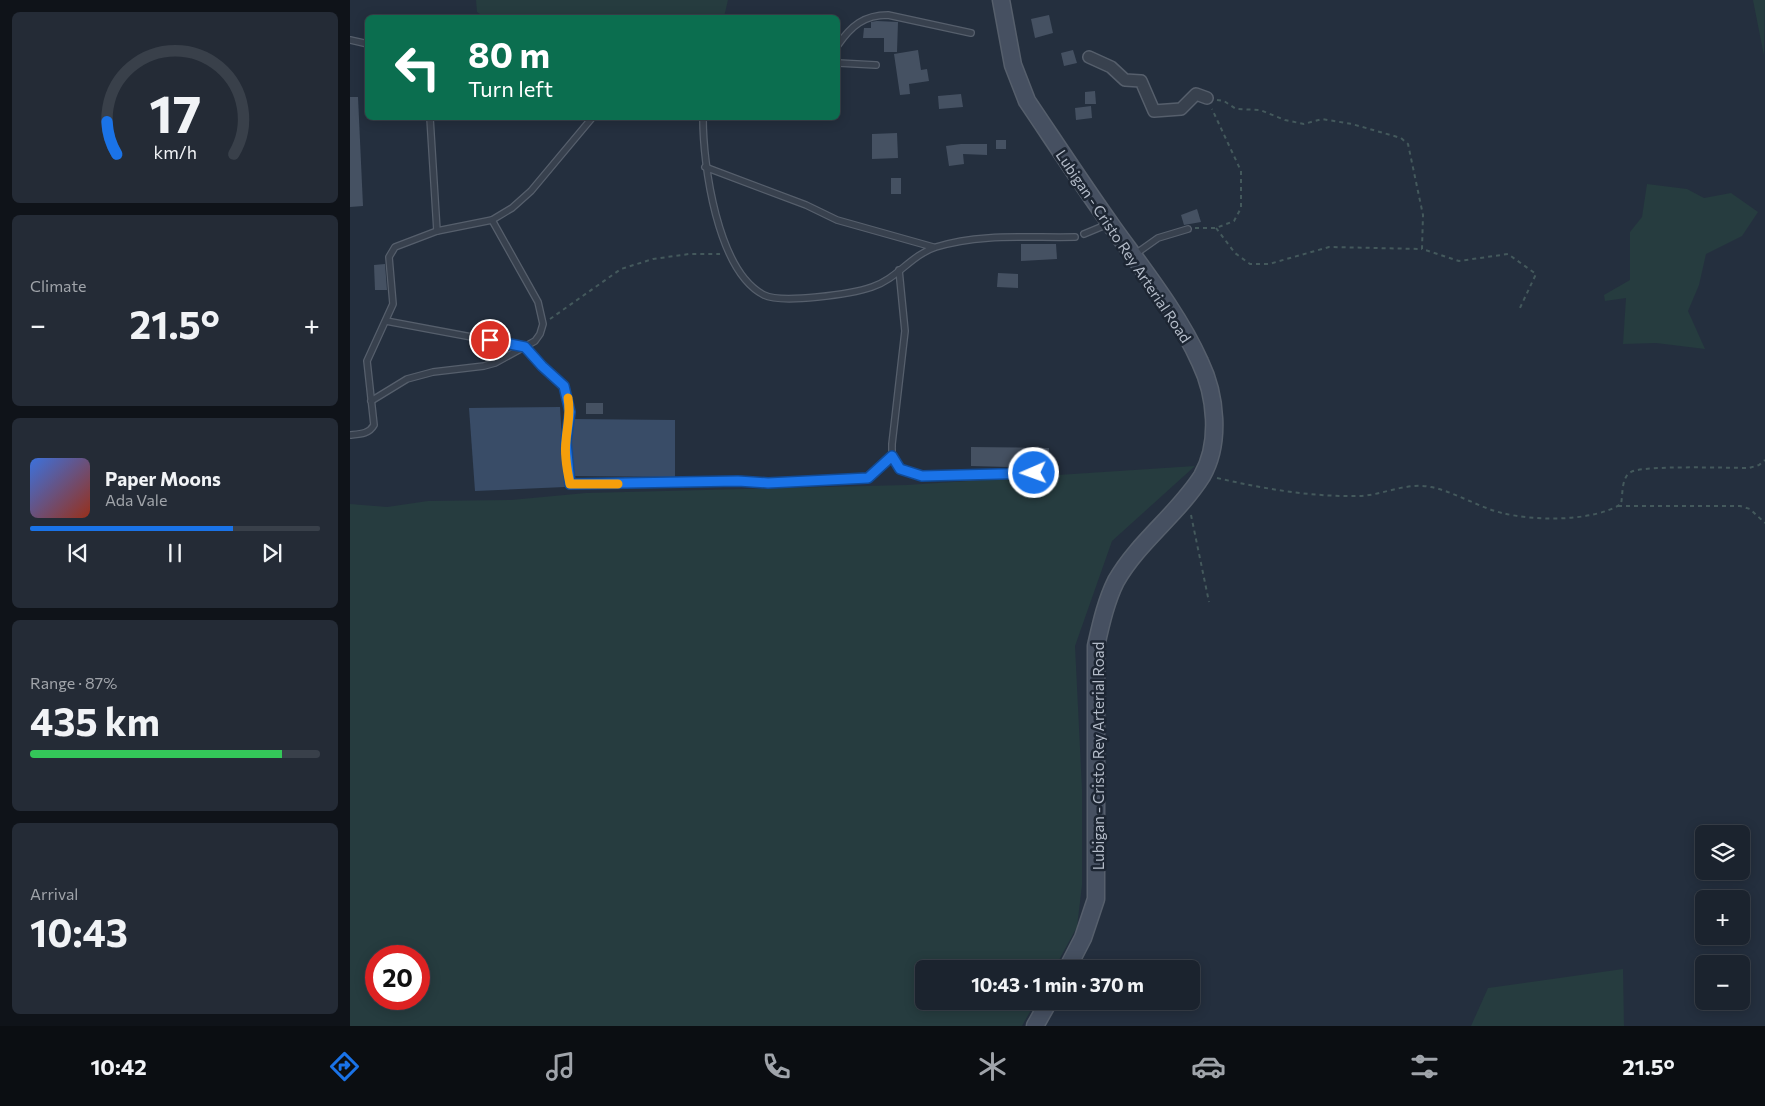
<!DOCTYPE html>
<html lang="en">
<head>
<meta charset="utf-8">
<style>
	:root { --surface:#1b232e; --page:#242b36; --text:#f1f3f6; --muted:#a0a4aa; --line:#39404a; --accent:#1a73e8 }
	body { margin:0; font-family:Commissioner,sans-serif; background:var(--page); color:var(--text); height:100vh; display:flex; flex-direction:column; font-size:19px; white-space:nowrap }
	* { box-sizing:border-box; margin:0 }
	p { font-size:16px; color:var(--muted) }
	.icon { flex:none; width:28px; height:28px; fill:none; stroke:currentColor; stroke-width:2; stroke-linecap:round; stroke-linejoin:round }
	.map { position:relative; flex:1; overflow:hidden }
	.details { display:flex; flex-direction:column; gap:12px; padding:12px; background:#0f1319; width:350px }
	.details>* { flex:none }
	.banner { position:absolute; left:15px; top:15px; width:475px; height:105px; border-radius:8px; box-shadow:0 2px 12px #0003,0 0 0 1px var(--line); background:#0b6e4f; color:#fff; overflow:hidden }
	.controls { position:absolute; left:1345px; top:825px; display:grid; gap:10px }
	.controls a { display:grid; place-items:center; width:55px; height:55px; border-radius:8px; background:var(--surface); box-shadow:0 2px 12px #0003,0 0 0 1px var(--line); font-size:25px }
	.speed { position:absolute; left:15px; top:945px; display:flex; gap:10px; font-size:25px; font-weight:700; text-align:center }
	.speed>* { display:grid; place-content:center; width:65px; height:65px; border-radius:50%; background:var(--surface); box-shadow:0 2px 12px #0003,0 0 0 1px var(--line); line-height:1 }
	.speed .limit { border:8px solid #d22; background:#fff; color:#111 }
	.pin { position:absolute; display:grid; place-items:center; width:42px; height:42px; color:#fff; margin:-21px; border:2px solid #fff; border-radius:50%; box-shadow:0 1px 5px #0007 }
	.me { position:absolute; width:55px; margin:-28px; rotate:268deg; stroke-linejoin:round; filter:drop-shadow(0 0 4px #0008) }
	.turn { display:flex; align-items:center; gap:18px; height:105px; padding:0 20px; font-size:22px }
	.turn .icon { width:65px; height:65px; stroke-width:2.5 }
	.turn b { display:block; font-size:35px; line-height:42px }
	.big { font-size:38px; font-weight:700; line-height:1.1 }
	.details .widget { flex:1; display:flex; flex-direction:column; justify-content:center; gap:8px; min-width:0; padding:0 18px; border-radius:8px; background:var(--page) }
	.details .dial { align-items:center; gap:0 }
	.dial svg { height:130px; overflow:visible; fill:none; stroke:var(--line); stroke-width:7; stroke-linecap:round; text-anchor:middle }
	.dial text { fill:var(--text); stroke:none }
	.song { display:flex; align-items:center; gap:15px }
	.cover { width:60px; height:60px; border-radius:8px; background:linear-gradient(135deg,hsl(220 70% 55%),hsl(10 70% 35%)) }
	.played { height:5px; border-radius:2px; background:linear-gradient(90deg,var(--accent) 70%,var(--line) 70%) }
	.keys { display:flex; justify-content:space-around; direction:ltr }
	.heat { display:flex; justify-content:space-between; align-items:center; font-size:28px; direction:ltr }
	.charge { height:8px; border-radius:4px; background:linear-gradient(90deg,#34c759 87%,var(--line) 0) }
	.trip { position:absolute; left:565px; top:960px; width:285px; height:50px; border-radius:8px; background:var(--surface); box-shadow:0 2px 12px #0003,0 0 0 1px var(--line); font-weight:700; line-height:50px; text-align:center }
	.tab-bar { display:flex; height:80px; justify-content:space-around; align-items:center; background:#0b0e12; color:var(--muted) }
	.tab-bar .icon { width:35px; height:35px }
	.tab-bar .on { color:var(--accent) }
	.tab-bar b { font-size:22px; color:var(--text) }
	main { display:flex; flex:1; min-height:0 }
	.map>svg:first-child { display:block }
	.green { fill:#263c3f; fill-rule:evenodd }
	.water { fill:#394c67 }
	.building { fill:#455162 }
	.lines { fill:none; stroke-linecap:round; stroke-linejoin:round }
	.service-casing { stroke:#565f6c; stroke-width:8 }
	.minor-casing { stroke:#565f6c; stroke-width:14 }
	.secondary-casing { stroke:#565f6c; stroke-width:19 }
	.path { stroke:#44595c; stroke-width:2; stroke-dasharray:4 4; stroke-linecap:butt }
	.service { stroke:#38414e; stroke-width:5.5 }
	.minor { stroke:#38414e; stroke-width:11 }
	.secondary { stroke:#465061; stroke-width:16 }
	.route-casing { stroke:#114b97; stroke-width:12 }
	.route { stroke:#1a73e8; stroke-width:9 }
	.slow { stroke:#f59e0b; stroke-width:9 }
	.labels { text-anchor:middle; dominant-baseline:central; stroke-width:5; stroke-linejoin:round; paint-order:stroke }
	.street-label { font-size:15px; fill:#b4bcc9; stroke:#1d2633 }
</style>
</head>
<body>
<main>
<section class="details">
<div class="widget dial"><svg viewBox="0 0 100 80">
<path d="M14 69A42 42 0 1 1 86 69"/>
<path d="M14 69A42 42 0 0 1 8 49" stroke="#1a73e8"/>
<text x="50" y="56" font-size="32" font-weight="700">17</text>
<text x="50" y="72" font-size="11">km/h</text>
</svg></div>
<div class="widget"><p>Climate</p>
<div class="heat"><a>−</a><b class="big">21.5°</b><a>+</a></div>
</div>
<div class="widget">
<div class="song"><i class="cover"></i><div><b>Paper Moons</b><p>Ada Vale</p></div></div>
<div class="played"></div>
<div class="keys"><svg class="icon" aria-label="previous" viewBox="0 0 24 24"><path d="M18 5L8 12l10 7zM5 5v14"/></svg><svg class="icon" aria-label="pause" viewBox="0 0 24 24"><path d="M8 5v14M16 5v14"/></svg><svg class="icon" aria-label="next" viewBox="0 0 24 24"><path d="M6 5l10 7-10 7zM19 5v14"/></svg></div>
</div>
<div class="widget"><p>Range · 87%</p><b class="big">435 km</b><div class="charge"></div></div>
<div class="widget"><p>Arrival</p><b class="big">10:43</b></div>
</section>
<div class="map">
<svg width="1415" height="1026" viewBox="0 0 1415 1026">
	<rect width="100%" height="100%" fill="#242f3e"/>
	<!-- green -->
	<g class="green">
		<path d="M126,0h252l-4,17 -238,1 -9,-6z"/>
		<path d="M1403,0h12l-1,56z"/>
		<path d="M1297,184l40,5 17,9 27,-5 27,19 -16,24 -36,18 -7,31 -11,26 17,38 -49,-6 -33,1 3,-46 -21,3 -1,-6 26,-15v-48l12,-15z"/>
		<path d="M845,466l-83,75 -37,105 7,143v96l-5,42 -23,42h-130v32h112l-14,25h-672v-522l37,3 41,-6 83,-1 75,-7 321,-8zM26,956h43v43h-43z"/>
		<path d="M1273,969l1,57h-153l17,-38z"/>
	</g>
	<!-- water -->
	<g class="water">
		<path d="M210,407l5,80 -90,4 -6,-83z"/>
		<path d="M222,419l103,1v57l-103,-1z"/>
	</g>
	<!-- building -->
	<g class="building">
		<path d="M699,15l4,18 -18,5 -4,-19z"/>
		<path d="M527,21l21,1 -1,30h-13v-14h-21l1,-10h7v-6z"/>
		<path d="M568,50l3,20 6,-1 2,12 -20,3 1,10 -10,1 -6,-41z"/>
		<path d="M723,50l4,13 -13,3 -3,-13z"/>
		<path d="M745,91l1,13h-11v-12z"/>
		<path d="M611,94l2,13 -24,2 -1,-13z"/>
		<path d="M0,97h8l5,109 -13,1z"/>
		<path d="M741,106l1,12 -16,2 -1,-12z"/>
		<path d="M547,133l1,25 -26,1v-25z"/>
		<rect x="646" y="140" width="10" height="9"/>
		<path d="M611,144h26v11l-24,-1 1,10 -15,2 -3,-20z"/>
		<rect x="541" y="178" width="10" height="16"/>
		<path d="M847,209l4,13 -17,3 -3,-10z"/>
		<path d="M671,244h35l1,15 -36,2z"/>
		<path d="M35,264l2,26h-12l-1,-25z"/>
		<path d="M648,273l20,1v14l-21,-1z"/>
		<rect x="236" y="403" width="17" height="11"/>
		<path d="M621,447l78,1v20l-78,-2z"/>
	</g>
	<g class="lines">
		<!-- service casing -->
		<g class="service-casing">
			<g id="service">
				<path d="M0,40l18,4"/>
				<path d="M488,45c13,-19 26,-30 50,-30l83,18"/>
				<path d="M488,63l38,2"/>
				<path d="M80,118l7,113"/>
				<path d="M353,118c0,46 14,153 61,177 18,9 88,-1 108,-8 25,-8 39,-32 64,-40 45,-14 93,-9 139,-10"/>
				<path d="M355,167l101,38 31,15 96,27"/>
				<path d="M734,234l24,-10"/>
				<path d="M784,255l24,-17 30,-9"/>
				<path d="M549,270l6,61 -13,113c0,10 -1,17 8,24 16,15 108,6 134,5"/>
				<path d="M36,321l139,26 17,19 22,20 6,26 -4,30 4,42 168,-3 31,2 99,-5 24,-22"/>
				<path d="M21,401l36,-22 26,-7 51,-6 11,-3 40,-22 5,-7 3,-10 -5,-22 -46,-82"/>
				<path d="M0,435c10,-1 19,-1 24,-10l-7,-64 26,-57 -4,-47 6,-10 42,-16 55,-11 20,-12 19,-17 61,-73"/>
			</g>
		</g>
		<!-- minor casing -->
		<g class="minor-casing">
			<path id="minor" d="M739,57l22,10 14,13 16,1 13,30 27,-2 15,-15 11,4"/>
		</g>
		<!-- secondary casing -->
		<g class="secondary-casing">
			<g id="secondary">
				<path d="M651,0l12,65 14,36c29,43 57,86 87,128 31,43 65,86 86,133 16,33 21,81 2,114 -24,38 -64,66 -86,105 -10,20 -15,43 -20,65v253l-13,39 -16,31"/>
				<path d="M685,1026l14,-25"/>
			</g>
		</g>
		<!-- path -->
		<g class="path">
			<path d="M867,100l7,1 12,8 24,1 25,10 19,4 18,-5 30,5 49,14 7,6 15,71 -1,34 37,12 49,-7 28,20 -17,36"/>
			<path d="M845,228h21l18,-7 7,-13v-37l-29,-62"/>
			<path d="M866,228l19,25 15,11h19l60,-17 93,2"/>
			<path d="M200,319l71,-50 32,-10 36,-5h31"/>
			<path d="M867,478c48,11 94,19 143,18 23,-1 46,-14 71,-9 24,5 47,20 71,26 32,8 91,9 119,-9 2,-9 0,-27 10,-32 12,-7 98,-4 118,-4l10,-3 6,-5"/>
			<path d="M1268,506h122l10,3 15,14"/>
			<path d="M841,515l18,87"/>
		</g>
		<!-- service -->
		<use href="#service" class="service"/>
		<!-- minor -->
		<use href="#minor" class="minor"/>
		<!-- secondary -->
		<use href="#secondary" class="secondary"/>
	</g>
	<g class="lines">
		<!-- route casing -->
		<g class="route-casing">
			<path id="route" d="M140,340l35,7 17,19 22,20 6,26 -4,30 4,42 168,-3 30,2 100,-5 24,-22 8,13 22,7 112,-3"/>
		</g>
		<!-- route -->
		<use href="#route" class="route"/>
		<!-- slow -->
		<path class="slow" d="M218,398c3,16 -1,28 -2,43 -2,14 1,29 4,43h48"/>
	</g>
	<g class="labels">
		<!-- street labels -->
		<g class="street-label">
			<text transform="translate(774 246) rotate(56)">Lubigan - Cristo Rey Arterial Road</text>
			<text transform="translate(748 756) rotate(-90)">Lubigan - Cristo Rey Arterial Road</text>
		</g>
	</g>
</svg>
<div class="controls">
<a><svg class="icon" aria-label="layers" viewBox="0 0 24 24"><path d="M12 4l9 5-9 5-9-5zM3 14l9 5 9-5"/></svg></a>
<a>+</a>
<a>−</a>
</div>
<div class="speed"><div class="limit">20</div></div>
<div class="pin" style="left:140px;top:340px;background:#d93025"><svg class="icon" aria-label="arrive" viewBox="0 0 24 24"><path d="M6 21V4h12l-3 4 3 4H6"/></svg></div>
<svg class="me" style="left:684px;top:473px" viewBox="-20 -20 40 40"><circle r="17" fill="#1a73e8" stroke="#fff" stroke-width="3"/><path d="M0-11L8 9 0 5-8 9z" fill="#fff"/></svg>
<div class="trip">10:43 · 1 min · 370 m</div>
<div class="banner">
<div class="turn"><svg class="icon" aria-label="left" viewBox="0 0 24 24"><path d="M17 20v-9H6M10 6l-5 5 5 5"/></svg><div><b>80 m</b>Turn left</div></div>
</div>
</div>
</main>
<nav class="tab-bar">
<b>10:42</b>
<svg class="icon on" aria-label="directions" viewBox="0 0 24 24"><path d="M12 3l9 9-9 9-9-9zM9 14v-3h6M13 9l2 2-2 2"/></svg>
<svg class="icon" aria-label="music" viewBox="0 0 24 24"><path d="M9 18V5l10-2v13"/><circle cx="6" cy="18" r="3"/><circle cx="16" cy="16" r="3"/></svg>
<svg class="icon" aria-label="phone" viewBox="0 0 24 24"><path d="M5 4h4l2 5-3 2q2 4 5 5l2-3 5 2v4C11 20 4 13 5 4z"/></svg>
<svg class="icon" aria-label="climate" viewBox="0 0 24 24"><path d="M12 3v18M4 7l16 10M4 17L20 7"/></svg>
<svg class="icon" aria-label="car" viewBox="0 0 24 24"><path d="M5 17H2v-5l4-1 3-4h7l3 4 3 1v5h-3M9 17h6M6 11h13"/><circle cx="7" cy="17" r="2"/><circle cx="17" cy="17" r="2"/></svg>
<svg class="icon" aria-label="filters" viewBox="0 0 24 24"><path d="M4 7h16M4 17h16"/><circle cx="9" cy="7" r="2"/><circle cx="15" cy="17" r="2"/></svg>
<b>21.5°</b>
</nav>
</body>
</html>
